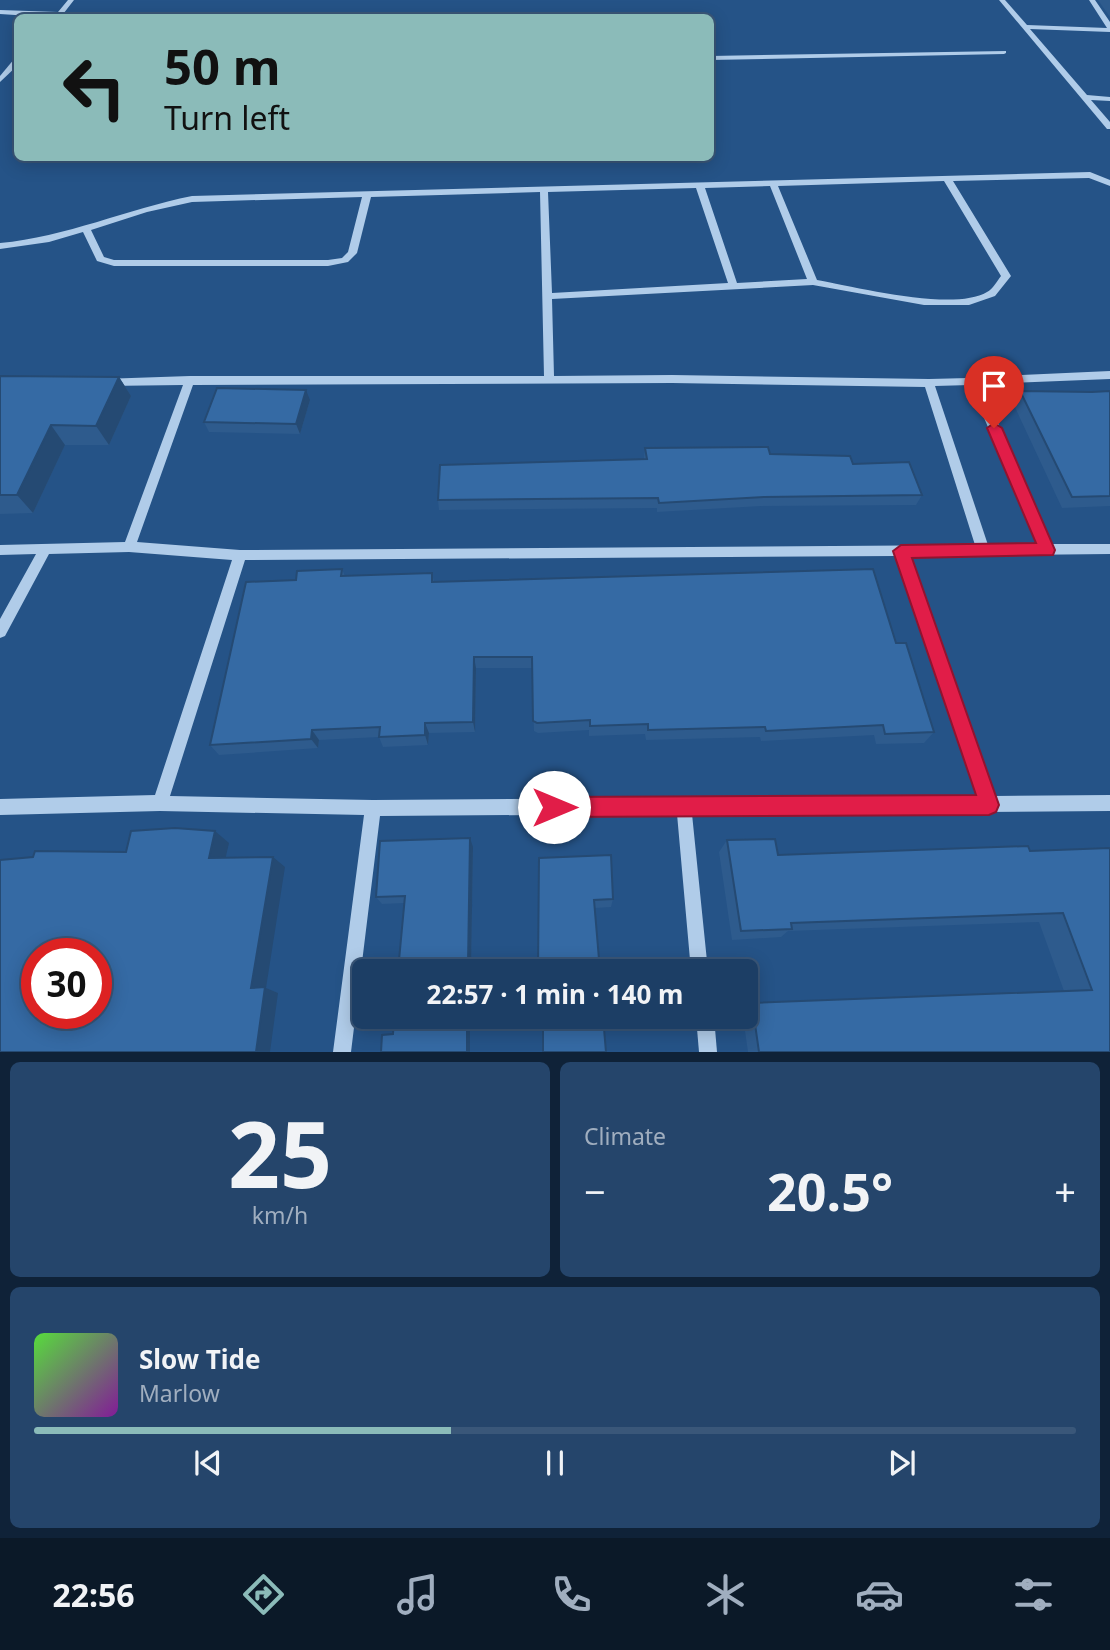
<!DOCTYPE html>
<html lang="en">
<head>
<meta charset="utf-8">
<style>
	:root { --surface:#1c3e65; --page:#25456b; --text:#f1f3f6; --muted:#a0aebf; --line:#3a5779; --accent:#8bbbb9 }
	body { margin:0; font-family:"Noto Sans",sans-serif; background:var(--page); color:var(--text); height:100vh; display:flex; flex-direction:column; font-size:26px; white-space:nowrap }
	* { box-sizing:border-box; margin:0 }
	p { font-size:23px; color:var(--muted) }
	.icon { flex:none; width:38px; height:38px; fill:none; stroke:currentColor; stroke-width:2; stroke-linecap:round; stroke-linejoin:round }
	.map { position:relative; height:1052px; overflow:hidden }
	.side { display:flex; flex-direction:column; gap:10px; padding:10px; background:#0f2238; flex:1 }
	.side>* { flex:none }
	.guide { position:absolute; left:14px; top:14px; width:700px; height:147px; border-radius:10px; box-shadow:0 4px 18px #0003,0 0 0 2px var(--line); background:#8bbbb9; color:#111; overflow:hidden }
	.speed { position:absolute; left:21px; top:938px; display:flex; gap:14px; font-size:35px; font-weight:700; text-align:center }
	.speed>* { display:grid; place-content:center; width:91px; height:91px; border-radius:50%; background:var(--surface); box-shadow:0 4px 18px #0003,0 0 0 2px var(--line); line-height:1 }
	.speed .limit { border:10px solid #d22; background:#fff; color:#111 }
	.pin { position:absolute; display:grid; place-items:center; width:60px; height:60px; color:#fff; margin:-72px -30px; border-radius:50% 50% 50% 0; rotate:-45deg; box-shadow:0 0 7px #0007 }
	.pin .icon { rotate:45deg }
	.me { position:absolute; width:77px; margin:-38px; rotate:90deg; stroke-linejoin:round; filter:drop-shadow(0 0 5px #0008) }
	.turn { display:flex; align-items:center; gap:24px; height:147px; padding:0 35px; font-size:32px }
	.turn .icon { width:91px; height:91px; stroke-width:2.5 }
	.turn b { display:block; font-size:49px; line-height:60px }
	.big { font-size:52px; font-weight:700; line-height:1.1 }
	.side .tile { flex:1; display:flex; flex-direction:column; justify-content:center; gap:10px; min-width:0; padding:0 24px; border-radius:10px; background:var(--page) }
	.side .dial { align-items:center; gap:0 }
	.dial b { font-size:91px; line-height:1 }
	.song { display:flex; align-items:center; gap:21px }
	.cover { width:84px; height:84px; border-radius:10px; background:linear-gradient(135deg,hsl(110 70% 55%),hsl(290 70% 35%)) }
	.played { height:7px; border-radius:4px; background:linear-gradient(90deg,var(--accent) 40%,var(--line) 40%) }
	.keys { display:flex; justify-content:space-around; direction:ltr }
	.heat { display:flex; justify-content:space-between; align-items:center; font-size:38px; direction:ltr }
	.side .tiles { flex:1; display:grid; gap:10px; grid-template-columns:1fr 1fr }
	.tile:last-child { grid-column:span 2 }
	.trip { position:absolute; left:352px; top:959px; width:406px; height:70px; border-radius:10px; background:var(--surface); box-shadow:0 4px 18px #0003,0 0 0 2px var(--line); font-weight:700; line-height:70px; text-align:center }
	.tab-bar { display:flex; height:112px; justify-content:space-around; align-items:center; background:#0b1928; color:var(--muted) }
	.tab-bar .icon { width:49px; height:49px }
	.tab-bar .selected { color:var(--accent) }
	.tab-bar b { font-size:32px; color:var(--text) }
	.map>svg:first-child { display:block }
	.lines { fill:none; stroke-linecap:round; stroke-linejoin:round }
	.minor { fill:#b0cce9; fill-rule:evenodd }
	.wall { fill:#2e5b8d }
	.shaded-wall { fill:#254a73 }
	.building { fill:#356aa4; stroke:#254a73; stroke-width:2; fill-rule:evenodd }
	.route { fill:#e11d48; stroke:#92132f; stroke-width:2 }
</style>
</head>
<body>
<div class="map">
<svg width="1110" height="1052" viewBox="0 0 1110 1052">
	<rect width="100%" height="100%" fill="#255387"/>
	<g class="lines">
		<!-- minor -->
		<g class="minor">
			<path d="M68,0h6l-14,18 -60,-4v-4l58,2z"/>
			<path d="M999,0h6l22,25 80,3 -18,-28h6l15,22v10l-80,-3 57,66 23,2v4l-19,-1 19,22v7h-3z"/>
			<path d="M1006,51v2l-2,1 -294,6v-4z"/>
			<path d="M15,58h3v7l-18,17v-6z"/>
			<path d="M1090,172l20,8v6l-21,-8 -136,3 58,95 -16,20 -26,9h-45l-111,-20 -261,14 2,77 118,-1 257,4 40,-1 4,-3 4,2 133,-6v8l-129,5 70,160h59v10l-201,2 85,240 116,-1v16l-418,3 16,157h-17l-14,-157 -297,2 -29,236h-18l31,-237 -204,-4 -160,4v-16l155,-4 77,-235 -103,-8 -80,2 -44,82 -5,2v-19l36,-65 -36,1v-10l125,-3 58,-157 -77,1 -4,-1 -1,-3 1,-3 88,-3h354l-4,-184 -169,5 -14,56 -9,9 -20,4h-214l-17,-5 -14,-29 -34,10 -49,7v-6c66,-6 127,-34 192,-47zM944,181l57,95c-4,5 -8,13 -14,16 -33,20 -131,-5 -170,-12l-39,-94zM770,186l37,93 -70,4 -32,-95zM696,188l32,95 -176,10 -4,-101zM362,197l-14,55 -6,6 -14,2h-214l-10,-3 -13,-27 56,-18 45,-10zM672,383l253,4 50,158 -735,5 -103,-8 56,-157zM970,385l68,159 -50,1 -53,-159zM896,556l82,240 -605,4 -203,-4 75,-236z"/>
			<path d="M696,1017h18l3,35h-18z"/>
		</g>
	</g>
	<!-- wall -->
	<g class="wall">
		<path d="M1098,0h12v17z"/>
		<path d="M0,376l119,1 12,19 -22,49h-44l-32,68 -33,1z"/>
		<path d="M1020,391l72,1 18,-1v115l-48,2 -49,-105z"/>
		<path d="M310,400l-10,34 -91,-2 -5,-10z"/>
		<path d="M645,448l125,6 83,10 69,31 -6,10 -155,1 -104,6v-4l-218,2 -1,-10 206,-41z"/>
		<path d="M342,569l3,7 87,-3 2,9 462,61 38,89 -10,11 -48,1 -2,-9 -113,6 -1,-4 -114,3 -1,-6 -56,2v-6l-51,3 -4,-2 -2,-63h-56l-1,64 -46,1 -1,12 -45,2 -4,-10 -60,3 -1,8 -99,7 -9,-10 86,-165z"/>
		<path d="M727,840l51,15 252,-4 80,-3v204h-362l-5,-35h3v-11l6,-3 312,-12 -25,-69 -251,9 -7,6 -49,3 -13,-88z"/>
		<path d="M473,847l-2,119h7l2,5h-82l6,-68 -22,1 -6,-7z"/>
		<path d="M539,858l74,41 -2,8 -16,1z"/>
		<path d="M479,1017v7l-86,10z"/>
	</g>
	<!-- shaded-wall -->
	<g class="shaded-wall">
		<path d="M119,377l12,19 -22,49 -13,-19z"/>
		<path d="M306,390l4,10 -10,34 -4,-10z"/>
		<path d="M51,425l14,20 -32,68 -16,-18z"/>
		<path d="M474,657l2,11 -1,64 -2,-10z"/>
		<path d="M425,723l4,10 -1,12 -3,-10z"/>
		<path d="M312,730l7,10 -1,8 -7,-9z"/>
		<path d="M215,831l14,12 -6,26 -14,-11z"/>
		<path d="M470,838l3,9 -2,124 -3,-5z"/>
		<path d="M273,857l12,10 -19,121 12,5 -8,59h-14l-5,-64z"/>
		<path d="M467,1021l3,3v28h-3z"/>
	</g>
	<!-- building -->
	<g class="building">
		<path d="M0,376l119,1 -23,49 -45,-1 -34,70h-17z"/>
		<path d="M217,388l89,2 -10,34 -92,-2z"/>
		<path d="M1020,391l72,1 18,-1v105l-38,1z"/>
		<path d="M768,447l2,7 80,2 3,8 56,-2 13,33 -158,2 -105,6 -1,-5 -220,2 2,-35 207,-6 -2,-11z"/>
		<path d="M342,569l-1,7 91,-3v9l441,-13 23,74h10l28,89 -49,2 -2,-9 -117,6 -1,-4 -117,3v-6l-58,2v-6l-53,3 -4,-2 -1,-64h-58l-1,65 -48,1v12l-46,2 1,-10 -68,3 -1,9 -101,6 36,-163 50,-2 1,-9z"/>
		<path d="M175,828l40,3 -6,27 64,-1 -22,131 14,-1 -9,65h-256v-192l33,-3 2,-6 91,1 5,-21zM37,954h59v59h-59z"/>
		<path d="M470,838l-2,128h10l-1,5h-79l7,-75 -29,1 4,-56z"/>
		<path d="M775,839l3,16 250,-9 2,5 80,-3v204h-351l-7,-49 340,-13 -29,-77 -272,10 1,6 -51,2 -14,-91z"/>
		<path d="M611,855l2,44 -19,1 6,71h-62l1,-113z"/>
		<path d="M394,1017h83l-1,4h-9v31h-86l1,-17 11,-1z"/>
		<path d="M543,1017h60l3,35h-63z"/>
	</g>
	<!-- route -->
	<path class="route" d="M994,423l8,5 53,122 -2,5 -141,3 87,247 -3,7 -7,3 -435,2 -7,-3 -3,-7 3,-7 7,-3 422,-2 -83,-244 8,-6 135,-2 -49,-115z"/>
</svg>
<div class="speed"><div class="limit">30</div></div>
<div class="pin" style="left:994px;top:428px;background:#d93025"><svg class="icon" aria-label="arrive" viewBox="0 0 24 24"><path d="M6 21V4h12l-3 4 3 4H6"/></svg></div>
<svg class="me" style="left:554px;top:807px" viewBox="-20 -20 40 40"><circle r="19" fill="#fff"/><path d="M0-13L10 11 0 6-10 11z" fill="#e11d48"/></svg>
<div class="trip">22:57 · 1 min · 140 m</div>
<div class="guide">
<div class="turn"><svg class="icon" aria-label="left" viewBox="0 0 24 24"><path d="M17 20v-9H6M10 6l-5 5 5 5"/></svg><div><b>50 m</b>Turn left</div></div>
</div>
</div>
<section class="side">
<div class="tiles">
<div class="tile dial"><b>25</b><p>km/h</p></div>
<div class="tile"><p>Climate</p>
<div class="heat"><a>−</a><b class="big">20.5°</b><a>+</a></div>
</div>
<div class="tile">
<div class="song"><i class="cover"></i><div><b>Slow Tide</b><p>Marlow</p></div></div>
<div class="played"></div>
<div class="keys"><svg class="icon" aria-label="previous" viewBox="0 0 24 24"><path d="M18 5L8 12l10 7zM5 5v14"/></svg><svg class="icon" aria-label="pause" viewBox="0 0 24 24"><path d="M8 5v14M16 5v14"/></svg><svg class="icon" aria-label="next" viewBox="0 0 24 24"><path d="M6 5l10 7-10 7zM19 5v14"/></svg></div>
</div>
</div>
</section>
<nav class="tab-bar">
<b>22:56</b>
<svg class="icon selected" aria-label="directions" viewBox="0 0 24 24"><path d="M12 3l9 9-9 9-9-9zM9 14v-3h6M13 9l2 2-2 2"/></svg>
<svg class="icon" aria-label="music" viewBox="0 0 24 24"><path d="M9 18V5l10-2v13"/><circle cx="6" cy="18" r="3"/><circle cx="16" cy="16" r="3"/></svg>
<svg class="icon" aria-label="phone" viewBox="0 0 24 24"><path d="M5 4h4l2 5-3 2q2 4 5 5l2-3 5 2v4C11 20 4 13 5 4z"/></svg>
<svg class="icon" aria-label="climate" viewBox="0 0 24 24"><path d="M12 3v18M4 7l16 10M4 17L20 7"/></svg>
<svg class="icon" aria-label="car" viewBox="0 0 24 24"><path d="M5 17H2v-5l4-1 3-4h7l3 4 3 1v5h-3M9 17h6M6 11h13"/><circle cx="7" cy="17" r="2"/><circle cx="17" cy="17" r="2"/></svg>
<svg class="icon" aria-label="filters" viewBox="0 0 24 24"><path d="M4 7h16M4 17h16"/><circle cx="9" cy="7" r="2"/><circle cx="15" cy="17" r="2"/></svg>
</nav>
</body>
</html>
